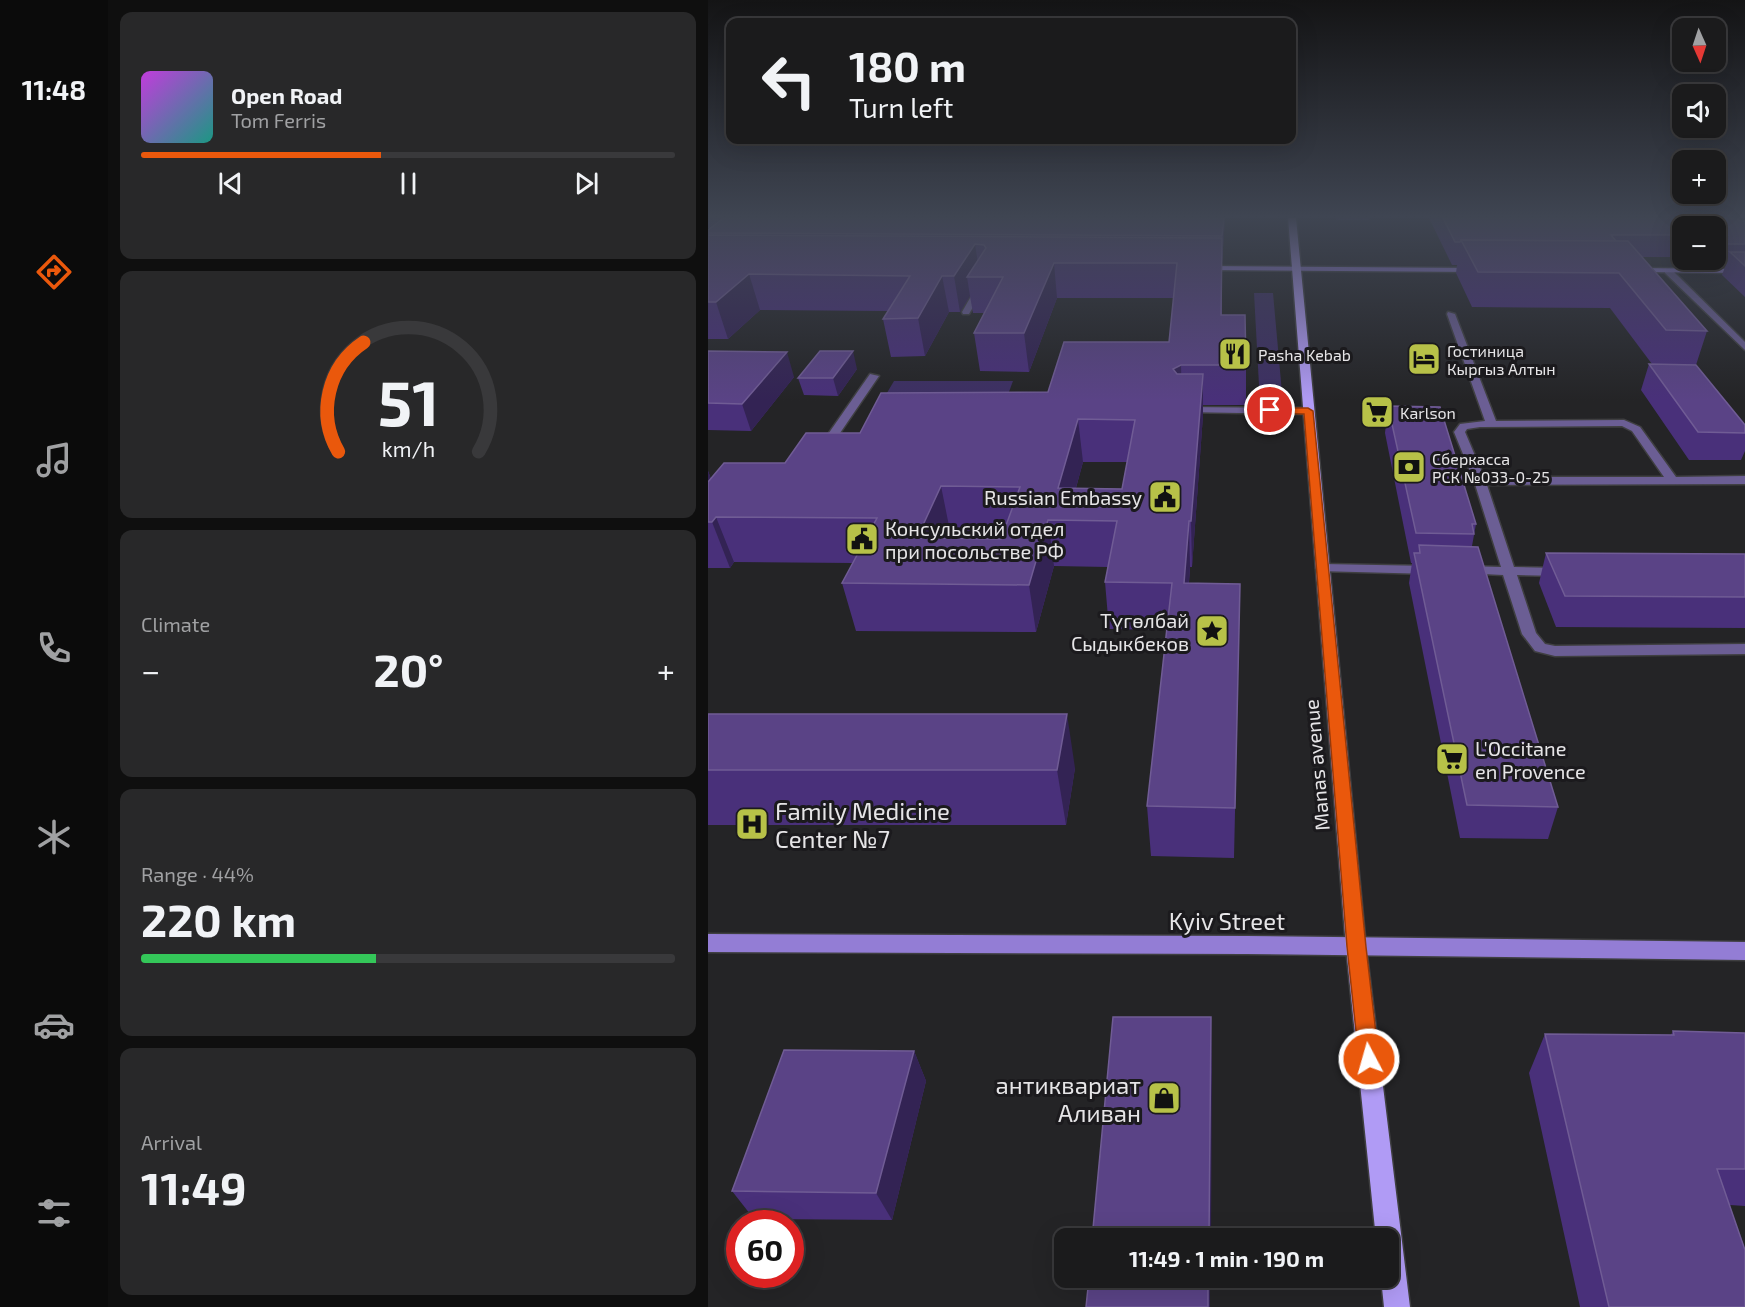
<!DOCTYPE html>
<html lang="en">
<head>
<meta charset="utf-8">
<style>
	:root { --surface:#1b1b1c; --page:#282829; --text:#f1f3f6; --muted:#a0a1a3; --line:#39393b; --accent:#ea580c }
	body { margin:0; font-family:"Exo 2",sans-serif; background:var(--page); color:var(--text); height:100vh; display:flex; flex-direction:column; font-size:22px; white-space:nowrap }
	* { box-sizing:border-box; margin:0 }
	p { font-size:20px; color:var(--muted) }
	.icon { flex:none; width:33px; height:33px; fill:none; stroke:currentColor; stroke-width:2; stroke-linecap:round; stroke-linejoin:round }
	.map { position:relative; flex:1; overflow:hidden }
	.drawer { display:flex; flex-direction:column; gap:12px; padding:12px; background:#0f0f0f; width:600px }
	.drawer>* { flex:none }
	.banner { position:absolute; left:18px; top:18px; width:570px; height:126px; border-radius:12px; box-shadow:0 6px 24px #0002,0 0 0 2px var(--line); background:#1b1b1c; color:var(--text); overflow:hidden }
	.needle { width:39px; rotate:177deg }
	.fabs { position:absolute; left:964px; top:18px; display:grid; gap:12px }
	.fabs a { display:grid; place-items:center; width:54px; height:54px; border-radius:12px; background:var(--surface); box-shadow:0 6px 24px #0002,0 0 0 2px var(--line); font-size:30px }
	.speed { position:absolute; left:18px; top:1210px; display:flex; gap:12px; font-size:30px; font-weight:700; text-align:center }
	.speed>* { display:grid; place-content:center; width:78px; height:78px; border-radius:50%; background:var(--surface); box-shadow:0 6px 24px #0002,0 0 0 2px var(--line); line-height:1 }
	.speed .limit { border:9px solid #d22; background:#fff; color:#111 }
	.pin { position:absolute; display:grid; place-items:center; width:51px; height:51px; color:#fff; margin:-26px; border:3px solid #fff; border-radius:50%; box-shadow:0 2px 6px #0007 }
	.me { position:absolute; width:66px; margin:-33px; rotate:354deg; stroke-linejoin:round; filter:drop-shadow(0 0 4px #0008) }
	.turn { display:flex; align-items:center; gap:21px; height:126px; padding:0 24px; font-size:27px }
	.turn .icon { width:78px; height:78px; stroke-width:2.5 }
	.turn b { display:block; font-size:42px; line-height:51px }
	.big { font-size:45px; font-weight:700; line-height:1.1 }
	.drawer .tile { flex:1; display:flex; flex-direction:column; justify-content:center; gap:9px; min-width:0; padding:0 21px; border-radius:12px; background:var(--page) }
	.drawer .dial { align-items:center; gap:0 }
	.dial svg { height:156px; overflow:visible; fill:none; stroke:var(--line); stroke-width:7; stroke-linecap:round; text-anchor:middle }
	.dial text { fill:var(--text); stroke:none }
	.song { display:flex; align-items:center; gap:18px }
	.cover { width:72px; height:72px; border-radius:9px; background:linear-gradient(135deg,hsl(290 70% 55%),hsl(170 70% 35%)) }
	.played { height:6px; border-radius:3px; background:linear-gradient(90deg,var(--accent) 45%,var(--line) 45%) }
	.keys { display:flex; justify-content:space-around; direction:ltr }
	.heat { display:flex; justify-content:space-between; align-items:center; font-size:33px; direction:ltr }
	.charge { height:9px; border-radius:4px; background:linear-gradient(90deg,#34c759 44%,var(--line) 0) }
	.trip { position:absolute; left:346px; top:1228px; width:345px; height:60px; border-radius:12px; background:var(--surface); box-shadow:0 6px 24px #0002,0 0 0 2px var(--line); font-weight:700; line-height:60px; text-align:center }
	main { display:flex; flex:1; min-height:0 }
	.tab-bar { display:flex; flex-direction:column; width:108px; justify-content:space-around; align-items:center; background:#0b0b0b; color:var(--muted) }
	.tab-bar .icon { width:42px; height:42px }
	.tab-bar .active { color:var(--accent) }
	.tab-bar b { font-size:27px; color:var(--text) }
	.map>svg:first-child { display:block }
	.green { fill:#3d2f63 }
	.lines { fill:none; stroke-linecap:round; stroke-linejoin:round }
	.minor-casing { stroke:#3f3f41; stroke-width:3 }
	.secondary-casing { stroke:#3f3f41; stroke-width:3 }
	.primary-casing { stroke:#3f3f41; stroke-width:3 }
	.minor { fill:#6b5e94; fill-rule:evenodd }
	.secondary { fill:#937dd5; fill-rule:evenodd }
	.primary { fill:#b09bf5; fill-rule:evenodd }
	.wall { fill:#49307a; fill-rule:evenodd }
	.shaded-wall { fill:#332354 }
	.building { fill:#5a4386; stroke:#705c95; stroke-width:1.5; fill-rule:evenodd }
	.route { fill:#ea580c; stroke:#983908; stroke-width:1.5 }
	.labels { text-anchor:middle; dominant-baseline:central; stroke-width:6; stroke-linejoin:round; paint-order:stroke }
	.far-poi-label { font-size:16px; fill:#e6e5e7; stroke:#1b1a1d; text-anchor:start }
	.poi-label { font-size:20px; fill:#e6e5e7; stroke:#1b1a1d; text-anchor:end }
	.street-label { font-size:20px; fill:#e6e5e7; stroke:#1b1a1d }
	.near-poi-label { font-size:24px; fill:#e6e5e7; stroke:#1b1a1d; text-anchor:start }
	.near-street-label { font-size:24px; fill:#e6e5e7; stroke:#1b1a1d }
</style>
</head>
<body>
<main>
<nav class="tab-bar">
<b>11:48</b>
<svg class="icon active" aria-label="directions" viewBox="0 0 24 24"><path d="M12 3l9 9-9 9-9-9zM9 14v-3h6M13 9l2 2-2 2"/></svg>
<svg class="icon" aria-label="music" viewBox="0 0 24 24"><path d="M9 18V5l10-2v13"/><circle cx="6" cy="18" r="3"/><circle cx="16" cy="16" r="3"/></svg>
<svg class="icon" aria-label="phone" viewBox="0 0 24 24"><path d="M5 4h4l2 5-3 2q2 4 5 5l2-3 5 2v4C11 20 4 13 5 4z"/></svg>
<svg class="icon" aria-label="climate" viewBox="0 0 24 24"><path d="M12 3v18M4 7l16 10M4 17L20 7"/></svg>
<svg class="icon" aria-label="car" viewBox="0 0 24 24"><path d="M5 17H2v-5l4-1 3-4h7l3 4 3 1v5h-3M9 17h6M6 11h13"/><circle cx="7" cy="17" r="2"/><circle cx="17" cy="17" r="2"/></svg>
<svg class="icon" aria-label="filters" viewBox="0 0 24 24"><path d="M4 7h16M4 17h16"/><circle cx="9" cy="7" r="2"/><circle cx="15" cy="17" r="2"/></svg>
</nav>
<section class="drawer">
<div class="tile">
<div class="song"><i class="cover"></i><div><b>Open Road</b><p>Tom Ferris</p></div></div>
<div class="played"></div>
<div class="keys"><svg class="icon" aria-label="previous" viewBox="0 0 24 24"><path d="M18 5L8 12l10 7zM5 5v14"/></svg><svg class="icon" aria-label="pause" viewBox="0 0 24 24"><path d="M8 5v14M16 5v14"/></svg><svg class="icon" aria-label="next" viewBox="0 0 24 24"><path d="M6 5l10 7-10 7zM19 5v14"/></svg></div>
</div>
<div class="tile dial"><svg viewBox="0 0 100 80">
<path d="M14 69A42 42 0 1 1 86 69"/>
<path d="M14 69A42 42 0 0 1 27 13" stroke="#ea580c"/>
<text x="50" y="56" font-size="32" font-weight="700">51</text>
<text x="50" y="72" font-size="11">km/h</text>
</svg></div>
<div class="tile"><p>Climate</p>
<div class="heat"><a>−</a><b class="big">20°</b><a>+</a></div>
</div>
<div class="tile"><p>Range · 44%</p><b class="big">220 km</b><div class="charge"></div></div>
<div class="tile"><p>Arrival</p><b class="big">11:49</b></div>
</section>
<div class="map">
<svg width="1037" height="1307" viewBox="0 0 1037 1307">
	<rect width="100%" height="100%" fill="#242426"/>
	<!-- green -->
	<g class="green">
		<path d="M546,293h19l10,111h-23z"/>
		<path d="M186,381h119l-10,27h-125z"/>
	</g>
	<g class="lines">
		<!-- minor casing -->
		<g class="minor-casing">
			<g id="minor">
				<path d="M957,269h6l74,73v8l-80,-77z"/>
				<path d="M270,284l7,2 -16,28h-6l-1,-2z"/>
				<path d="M740,312l7,2 41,107 128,-1 16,7 36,50 69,-1v8l-258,1 27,82 46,1 7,4 -7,4 -43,-1 19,58 9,11 10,2 190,-2v10l-190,2 -20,-5 -13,-17 -19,-59 -41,-2 -2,-3 7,-4 34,1 -27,-86 -20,-49 6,-8 25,-3 -38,-107zM914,426l10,5 32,46h-180l-19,-45 2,-3 13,-2z"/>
				<path d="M162,374l9,2 -52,76h-8l-2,-2z"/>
				<path d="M477,407l123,1 5,3 -5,3 -127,-2 -1,-2z"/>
				<path d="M615,564l108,2 7,4 -7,4 -113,-3 -2,-3 2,-3z"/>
			</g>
		</g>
		<!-- secondary casing -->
		<g class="secondary-casing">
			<g id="secondary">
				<path d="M495,266l273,2 4,2 -4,2 -276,-2 -1,-2z"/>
				<path d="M924,268l113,1v4l-110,-1h-3z"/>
				<path d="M0,934l538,2 499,6v18l-499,-6 -538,-2z"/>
			</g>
		</g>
		<!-- primary casing -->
		<g class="primary-casing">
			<path id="primary" d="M580,218h8l70,729 44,360h-26l-3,-29h8v-39h-13l-30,-292z"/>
		</g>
		<!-- minor -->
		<use href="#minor" class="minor"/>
		<!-- secondary -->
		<use href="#secondary" class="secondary"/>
		<!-- primary -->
		<use href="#primary" class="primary"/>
	</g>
	<!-- wall -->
	<g class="wall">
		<path d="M0,218h517l-3,45v52l24,50v40h-43v10l-11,152h-2l-1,16 50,48 -5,227 -83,-2 -4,-50 20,-176 -58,-1 -4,-47 3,-15 -54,-1 -18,66 -180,-1 -14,-48 11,-20 -119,-1 -4,6h-22v-97l3,8 74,-16 75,-30 188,-41 121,-50 5,-44h-117l-28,74 -49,-1 -6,-38 10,-20h-11l-3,-17 -10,16h-11l-24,44 -34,1 -8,-38 5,-8 -128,-1 -32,29h-20v-109l3,-2h-3zM375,462h44l-5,27 -46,-1zM242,531h54l-3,8h-54z"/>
		<path d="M628,218h34l-1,2h-33z"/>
		<path d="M721,218h308l3,3h5v76l-23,-22 3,-8h-11l-8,-7h10v-34h-33v31h-41l65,74 -11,34 49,60v26l-4,9h-52l-48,-70 8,-26h3l-42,-56 -138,-1 -16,-34 1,-8h-5z"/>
		<path d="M0,351l86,26 -43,54 -43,-1z"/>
		<path d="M149,369l-19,27 -34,-1 -6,-17z"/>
		<path d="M680,406l88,118 -4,22 86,261 -10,32 -88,-1 -51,-255 3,-20h-1l-26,-130z"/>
		<path d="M838,553l199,1v74l-189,-1 -17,-44z"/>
		<path d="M0,714l367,54 -9,57h-358z"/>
		<path d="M965,1031l72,2v173l-15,-1 15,102h-165l-51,-234 16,-39 126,1z"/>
		<path d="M206,1051l12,30 -34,139 -138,-1 -22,-28z"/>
	</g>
	<!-- shaded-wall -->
	<g class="shaded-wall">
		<path d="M516,218h1l-3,45v-27z"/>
		<path d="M267,244l5,33h-13l3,19 -10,16 -6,-36z"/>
		<path d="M346,263l3,35 -28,74 -5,-39z"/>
		<path d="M41,274l11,36 -32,29 -12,-37z"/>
		<path d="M234,276l7,36 -24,44 -7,-38z"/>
		<path d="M145,351l4,18 -19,27 -5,-18z"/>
		<path d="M79,352l7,25 -43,54 -9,-27z"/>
		<path d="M473,365l1,40 -9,-36z"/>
		<path d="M495,374v41l-11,152 -1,-46z"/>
		<path d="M370,419l5,43 -16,58 -9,-32z"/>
		<path d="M0,471l14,36 -14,15z"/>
		<path d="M233,486l9,45 -22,54 -11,-47z"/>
		<path d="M8,517l18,45 -4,6 -18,-46z"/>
		<path d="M340,520l6,46 -18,66 -7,-47z"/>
		<path d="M481,521l1,46 -5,63 -1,-47z"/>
		<path d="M359,714l8,54 -9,57 -9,-55z"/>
		<path d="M503,1017l1,52 -1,170h-2z"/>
		<path d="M206,1051l12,30 -34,139 -16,-27z"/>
		<rect x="500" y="1278" width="2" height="29"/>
	</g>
	<!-- building -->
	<g class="building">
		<path d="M16,218h500l-2,18 -514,-3v-3z"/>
		<path d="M735,218h294l3,3h5v23h-24l-5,-4v-14h-33v9h-72l5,6 -155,-1 -1,2h-5z"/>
		<path d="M0,235l514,3 -1,77h24l1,50h-65l-8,4 4,5h26l-12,147h-2l-5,62 56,1 -5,224 -88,-2 25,-223 -67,-1 12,-61 -69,-1 -19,65 -187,-2 35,-65 -161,-1 -4,5h-4v-40l16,-19h61l21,-30h54l21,-40 167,-1 16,-50h105l8,-79h-123l-30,70h-50l29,-56h-36l19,-29 -2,-3 -9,-1 -21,32h-12l-24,42 -35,1 27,-43 -161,-2 -33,28h-8zM370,419l57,1 -13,69 -64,-1zM233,486l79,1 -19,52 -84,-1z"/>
		<path d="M753,240l167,1 79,90 -41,-1 -47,-57 -141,-1z"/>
		<path d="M1022,252h15v14z"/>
		<path d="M0,351l79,1 -45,52 -34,-1z"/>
		<path d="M112,351h33l-20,27h-35z"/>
		<path d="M941,364l47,1 49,60v8l-47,-1z"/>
		<path d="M680,406l52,1 36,117h-4l2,10 -58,-1z"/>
		<path d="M711,545l59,2 80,260 -91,-2 -53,-252h6z"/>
		<path d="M838,553l199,1v43l-180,-1z"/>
		<path d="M0,714h359l-10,56h-349z"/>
		<path d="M405,1017h98l-2,222h-117z"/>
		<path d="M965,1031l72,2v136h-28l28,81v57h-136l-64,-273 129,1z"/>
		<path d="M76,1050l130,1 -38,142 -144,-2z"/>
		<path d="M381,1278h119v29h-122z"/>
	</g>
	<!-- sky -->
	<linearGradient id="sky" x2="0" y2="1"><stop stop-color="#141415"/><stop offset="0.54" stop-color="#3f4552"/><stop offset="1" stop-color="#3f4552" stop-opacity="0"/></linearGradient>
	<rect width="1037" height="401" fill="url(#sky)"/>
	<!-- route -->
	<path class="route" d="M559,408h41l5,3 53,536 13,112 -3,7 -7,3 -7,-3 -3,-7 -12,-112 -43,-533 -34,-1 -5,-3z"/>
	<!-- icons -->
	<defs>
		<g id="restaurant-square" transform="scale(1.725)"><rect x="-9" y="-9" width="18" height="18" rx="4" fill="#b7c148" stroke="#1b1a1d"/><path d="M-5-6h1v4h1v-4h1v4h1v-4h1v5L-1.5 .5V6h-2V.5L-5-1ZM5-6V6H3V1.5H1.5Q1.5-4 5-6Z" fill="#111"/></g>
		<g id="hotel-square" transform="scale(1.725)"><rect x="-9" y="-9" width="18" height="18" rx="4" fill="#b7c148" stroke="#1b1a1d"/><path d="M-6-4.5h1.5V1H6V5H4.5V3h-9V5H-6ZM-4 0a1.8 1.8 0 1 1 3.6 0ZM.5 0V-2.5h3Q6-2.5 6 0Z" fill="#111"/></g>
		<g id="supermarket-square" transform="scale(1.725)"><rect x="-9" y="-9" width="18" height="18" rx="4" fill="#b7c148" stroke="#1b1a1d"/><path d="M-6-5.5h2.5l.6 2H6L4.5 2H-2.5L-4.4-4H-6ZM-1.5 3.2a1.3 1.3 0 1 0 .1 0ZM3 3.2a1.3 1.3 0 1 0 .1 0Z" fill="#111"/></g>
		<g id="bank-square" transform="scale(1.725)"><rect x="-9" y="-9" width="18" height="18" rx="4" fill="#b7c148" stroke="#1b1a1d"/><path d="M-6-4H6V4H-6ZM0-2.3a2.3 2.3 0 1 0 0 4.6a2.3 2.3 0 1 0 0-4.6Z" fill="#111"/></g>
		<g id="civic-square" transform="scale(1.725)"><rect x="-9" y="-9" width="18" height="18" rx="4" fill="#b7c148" stroke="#1b1a1d"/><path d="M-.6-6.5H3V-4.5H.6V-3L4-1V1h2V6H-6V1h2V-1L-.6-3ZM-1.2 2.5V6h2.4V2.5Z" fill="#111"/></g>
		<g id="sight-square" transform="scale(1.725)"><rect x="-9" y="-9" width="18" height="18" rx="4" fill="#b7c148" stroke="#1b1a1d"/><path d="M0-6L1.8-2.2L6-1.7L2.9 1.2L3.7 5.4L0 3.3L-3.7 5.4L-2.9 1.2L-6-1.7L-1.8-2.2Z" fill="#111"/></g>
		<g id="hospital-square" transform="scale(1.725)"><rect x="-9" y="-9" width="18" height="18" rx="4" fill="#b7c148" stroke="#1b1a1d"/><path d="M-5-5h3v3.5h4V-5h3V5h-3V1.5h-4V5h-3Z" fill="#111"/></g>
		<g id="shop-square" transform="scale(1.725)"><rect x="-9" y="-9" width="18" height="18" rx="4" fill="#b7c148" stroke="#1b1a1d"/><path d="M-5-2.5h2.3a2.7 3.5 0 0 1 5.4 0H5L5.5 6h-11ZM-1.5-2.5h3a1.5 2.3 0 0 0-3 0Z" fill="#111"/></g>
	</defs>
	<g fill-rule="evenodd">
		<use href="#restaurant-square" x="527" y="354"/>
		<use href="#hotel-square" x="716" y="359"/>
		<use href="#supermarket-square" x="669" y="412"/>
		<use href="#bank-square" x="701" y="467"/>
		<use href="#civic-square" x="457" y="497"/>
		<use href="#civic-square" x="154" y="539"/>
		<use href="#sight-square" x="504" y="631"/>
		<use href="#supermarket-square" x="744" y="759"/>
		<use href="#hospital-square" x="44" y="824"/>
		<use href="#shop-square" x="456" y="1098"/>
	</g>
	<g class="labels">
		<!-- far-poi labels -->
		<g class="far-poi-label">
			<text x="739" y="350">Гостиница<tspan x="739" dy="18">Кыргыз Алтын</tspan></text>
			<text x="550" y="354">Pasha Kebab</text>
			<text x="692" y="412">Karlson</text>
			<text x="724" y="458">Сберкасса<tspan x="724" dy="18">РСК №033-0-25</tspan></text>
		</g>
		<!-- poi labels -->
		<g class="poi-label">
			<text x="434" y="497">Russian Embassy</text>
			<text x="177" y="528" text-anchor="start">Консульский отдел<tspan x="177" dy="23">при посольстве РФ</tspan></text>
			<text x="481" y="620">Түгөлбай<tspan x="481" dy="23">Сыдыкбеков</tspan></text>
			<text x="767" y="748" text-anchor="start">L'Occitane<tspan x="767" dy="23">en Provence</tspan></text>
		</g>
		<!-- street labels -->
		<g class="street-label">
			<text transform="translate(608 765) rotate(-95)">Manas avenue</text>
		</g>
		<!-- near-poi labels -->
		<g class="near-poi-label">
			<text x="67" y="810">Family Medicine<tspan x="67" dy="28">Center №7</tspan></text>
			<text x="433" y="1084" text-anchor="end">антиквариат<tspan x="433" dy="28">Аливан</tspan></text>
		</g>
		<!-- near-street labels -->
		<g class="near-street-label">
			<text x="519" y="920">Kyiv Street</text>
		</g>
	</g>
</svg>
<div class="fabs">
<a><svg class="needle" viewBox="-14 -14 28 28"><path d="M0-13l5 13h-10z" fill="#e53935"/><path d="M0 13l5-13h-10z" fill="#a0a1a3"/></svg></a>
<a><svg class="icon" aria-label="sound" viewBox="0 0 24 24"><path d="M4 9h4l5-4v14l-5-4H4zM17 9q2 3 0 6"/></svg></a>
<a>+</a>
<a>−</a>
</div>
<div class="speed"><div class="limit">60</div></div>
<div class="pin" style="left:562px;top:410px;background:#d93025"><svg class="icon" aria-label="arrive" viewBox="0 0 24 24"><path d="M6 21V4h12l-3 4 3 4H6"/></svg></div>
<svg class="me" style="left:661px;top:1059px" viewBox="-20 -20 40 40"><circle r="17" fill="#ea580c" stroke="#fff" stroke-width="3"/><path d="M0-11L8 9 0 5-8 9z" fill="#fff"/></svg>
<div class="trip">11:49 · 1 min · 190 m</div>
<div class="banner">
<div class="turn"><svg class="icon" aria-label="left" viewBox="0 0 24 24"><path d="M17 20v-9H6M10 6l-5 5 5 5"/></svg><div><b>180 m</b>Turn left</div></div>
</div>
</div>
</main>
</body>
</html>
